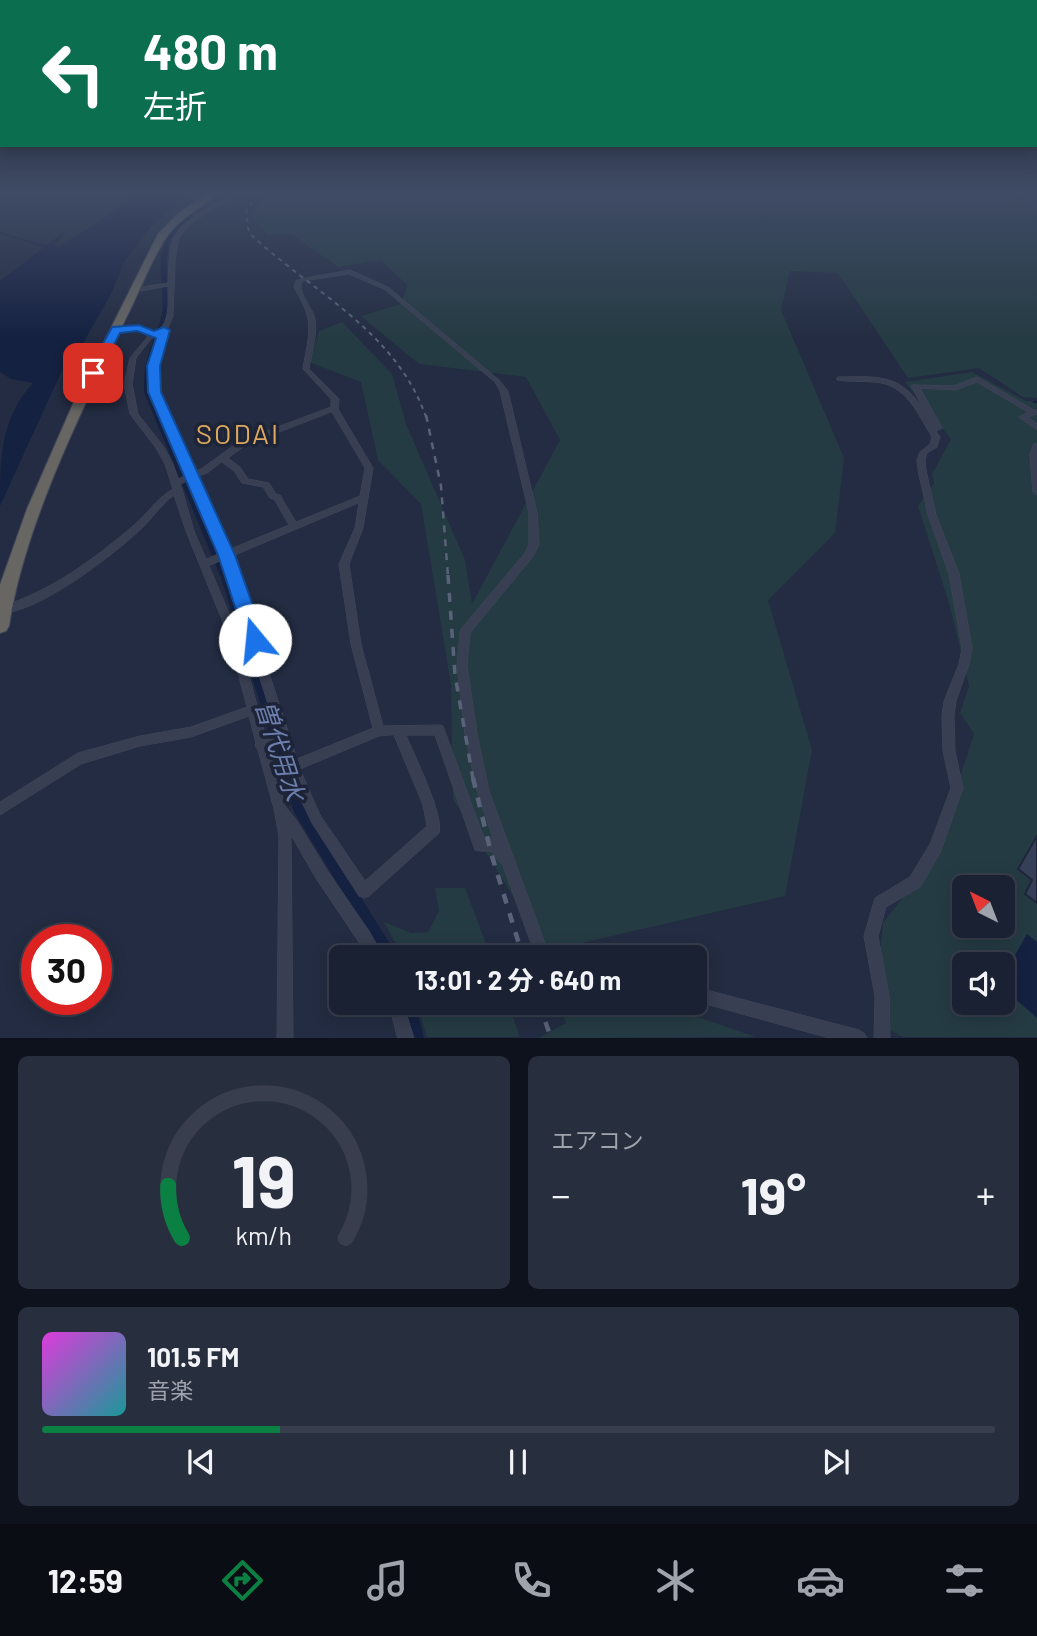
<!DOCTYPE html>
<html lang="ja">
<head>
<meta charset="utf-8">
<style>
	:root { --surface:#1a2132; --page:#272e3e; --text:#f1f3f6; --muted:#9fa3ac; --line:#383e4d; --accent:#0b8043 }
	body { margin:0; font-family:Barlow,"Noto Sans JP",sans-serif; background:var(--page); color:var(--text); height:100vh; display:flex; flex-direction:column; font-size:26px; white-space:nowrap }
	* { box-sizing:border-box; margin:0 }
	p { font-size:23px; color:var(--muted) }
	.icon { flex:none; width:38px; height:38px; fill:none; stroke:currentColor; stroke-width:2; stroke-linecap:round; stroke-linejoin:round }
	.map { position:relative; height:1038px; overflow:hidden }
	.drawer { display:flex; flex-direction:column; gap:18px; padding:18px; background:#0e121c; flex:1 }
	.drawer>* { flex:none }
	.banner { position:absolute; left:0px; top:0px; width:1038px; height:147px; box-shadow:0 4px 18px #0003,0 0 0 2px var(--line); background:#0b6e4f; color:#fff; overflow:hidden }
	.needle { width:46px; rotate:318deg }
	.buttons { position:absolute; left:952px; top:875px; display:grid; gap:14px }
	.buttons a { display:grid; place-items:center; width:63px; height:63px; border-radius:10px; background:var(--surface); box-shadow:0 4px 18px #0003,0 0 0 2px var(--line); font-size:35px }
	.speed { position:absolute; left:21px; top:924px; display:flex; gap:14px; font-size:35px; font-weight:700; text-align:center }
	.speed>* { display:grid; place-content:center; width:91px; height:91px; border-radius:50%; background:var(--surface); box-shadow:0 4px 18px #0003,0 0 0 2px var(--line); line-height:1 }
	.speed .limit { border:10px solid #d22; background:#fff; color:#111 }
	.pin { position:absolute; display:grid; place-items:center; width:60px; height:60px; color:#fff; margin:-30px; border-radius:14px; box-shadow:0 4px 10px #0006 }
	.me { position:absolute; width:77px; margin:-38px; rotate:343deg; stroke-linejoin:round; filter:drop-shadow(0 0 5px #0008) }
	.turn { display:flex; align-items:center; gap:24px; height:147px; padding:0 28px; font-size:32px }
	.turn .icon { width:91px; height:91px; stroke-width:2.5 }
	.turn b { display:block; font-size:49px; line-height:60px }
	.big { font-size:52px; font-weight:700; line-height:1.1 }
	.drawer .widget { flex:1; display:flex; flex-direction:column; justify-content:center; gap:10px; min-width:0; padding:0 24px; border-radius:10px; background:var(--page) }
	.drawer .dial { align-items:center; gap:0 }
	.dial svg { height:182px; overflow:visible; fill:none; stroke:var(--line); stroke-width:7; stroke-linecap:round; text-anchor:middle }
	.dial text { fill:var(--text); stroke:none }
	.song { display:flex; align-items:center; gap:21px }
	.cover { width:84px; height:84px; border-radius:10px; background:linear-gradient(135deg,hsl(300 70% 55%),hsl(180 70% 35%)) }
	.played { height:7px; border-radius:4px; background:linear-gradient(90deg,var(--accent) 25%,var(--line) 25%) }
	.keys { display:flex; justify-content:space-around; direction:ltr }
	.heat { display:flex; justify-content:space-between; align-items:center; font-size:38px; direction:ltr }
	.drawer .tiles { flex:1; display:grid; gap:18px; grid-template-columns:1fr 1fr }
	.widget:last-child { grid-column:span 2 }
	.trip { position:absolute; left:329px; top:945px; width:378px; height:70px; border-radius:10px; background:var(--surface); box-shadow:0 4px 18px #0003,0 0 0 2px var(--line); font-weight:700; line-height:70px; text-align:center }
	.dock { display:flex; height:112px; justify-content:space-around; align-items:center; background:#0a0d14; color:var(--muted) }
	.dock .icon { width:49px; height:49px }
	.dock .selected { color:var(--accent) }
	.dock b { font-size:32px; color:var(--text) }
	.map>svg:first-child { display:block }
	.green { fill:#253b43; fill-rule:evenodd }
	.water { fill:#152141 }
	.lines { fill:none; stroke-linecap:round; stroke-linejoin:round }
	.stream { stroke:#152141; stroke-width:2 }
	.canal { fill:#152141; fill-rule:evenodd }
	.building { fill:#353f58; stroke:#1f2639; stroke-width:2 }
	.minor-casing { stroke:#42485b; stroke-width:1 }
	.trunk-casing { stroke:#404759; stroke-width:2 }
	.minor { fill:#383f52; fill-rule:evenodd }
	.trunk { fill:#676663; fill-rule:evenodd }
	.rail-far3 { stroke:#5a6279; stroke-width:2; stroke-dasharray:4.5 4.5; stroke-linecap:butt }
	.rail-far2 { stroke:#5a6279; stroke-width:2.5; stroke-dasharray:7 7; stroke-linecap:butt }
	.rail-far1 { stroke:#5a6279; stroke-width:3.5; stroke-dasharray:9 9; stroke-linecap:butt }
	.rail { stroke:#5a6279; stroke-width:4.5; stroke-dasharray:10 10; stroke-linecap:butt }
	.route { fill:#1a73e8; stroke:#114b97; stroke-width:2 }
	.labels { text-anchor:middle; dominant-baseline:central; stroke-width:7; stroke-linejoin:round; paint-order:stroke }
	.water-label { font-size:26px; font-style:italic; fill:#6b7ead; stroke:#1d2437 }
	.quarter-label { font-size:28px; letter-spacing:2px; fill:#dea85e; stroke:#1d2437 }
</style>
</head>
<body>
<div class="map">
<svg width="1037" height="1038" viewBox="0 0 1037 1038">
	<rect width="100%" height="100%" fill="#232c42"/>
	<!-- green -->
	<g class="green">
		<path d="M263,194h774v204l-14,-1 -44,-29 -71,10 -70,-105 -48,-2 -9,39 63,148 -9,75 -67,67 44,150 -27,146 -238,55 -94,-152 -2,-114 -30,-181 -43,-44 -17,-78 -52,-20 10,-31 23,-9 50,52 14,50 59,136 7,44 88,-164 -34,-63 -107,-13 -58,-48 40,-12 6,-19 -26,-25 -43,7 -46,-33 -25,1 -15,-19z"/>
		<path d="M972,372l54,29 11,1v635h-134l-29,-15 9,-99 32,-41 24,-40 35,-108 -14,-21 9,-27 -19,-80 -32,-100 16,-23 -2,-9 19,-35 -46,-57zM964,887h39v39h-39zM964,964h39v39h-39z"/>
		<path d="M435,888h30l26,69h-88l-19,-35 27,11 17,-1 11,-21z"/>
		<path d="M417,1003h91l12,34h-93z"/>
		<path d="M603,1003h4l5,12 74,-2 70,24 -218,1 28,-15 -3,-8h17z"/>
	</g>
	<!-- water -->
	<g class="water">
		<path d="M135,194h40l-8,9 22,-9 -35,29 -15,19 -15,20 -12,30 -31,55 -17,19 -64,140c0,-48 0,-87 33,-123l-22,-4 -11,-7v-91l69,-53 -14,16 2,4 51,-32 17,-16z"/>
		<path d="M1027,934l10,8v76l-34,-30v-12z"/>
	</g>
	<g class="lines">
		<!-- stream -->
		<g class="stream">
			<path d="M0,233l47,14"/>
			<path d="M1034,402h3"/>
		</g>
		<!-- canal -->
		<g class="canal">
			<path d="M190,215l4,1c-11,10 -22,17 -26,33 -5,21 3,43 0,64 -3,17 -11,31 -14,47 -3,10 -3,21 -2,32l79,186 72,227 92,147 2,5h-15l-88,-145 -73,-234 -77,-186c0,-11 0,-22 3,-32 4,-16 12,-31 15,-47 3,-22 -5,-44 1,-65 4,-15 16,-24 27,-33z"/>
			<path d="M401,1003h14l9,35h-16z"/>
		</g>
	</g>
	<!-- building -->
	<path class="building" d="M1037,836v67l-12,-9 7,-14 -14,-11z"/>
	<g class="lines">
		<!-- minor casing -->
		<g class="minor-casing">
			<g id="minor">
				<path d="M234,194h5l-47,28 -13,16 -4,23 -2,55 -6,14 -11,37 3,25 35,80 7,-3 39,-28 91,-34v-8l-28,-30c2,-16 8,-34 5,-50 -2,-11 -8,-21 -14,-31l2,-7 5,-2 49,-9 38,17 111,93 9,11 29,122 2,31 -5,11 -64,78 -3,33 10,68 12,57 61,166h-14l-34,-94 -3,-1 -8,-11h-11l-5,-1 -40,-115h-29c8,20 38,79 33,98l-70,63 -5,2 -5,-2 -47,-73 -15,-31 -17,-49 -11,5 16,58 12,15 30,49 42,61 15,26h-15l-52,-77 -26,-45 2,203h-16l2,-202 -5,-27 -16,-59 -3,-4 1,-3 -7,-27 -58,21 -51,9 -59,18 -81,51v-13l78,-49 62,-17 51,-9 56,-20 -20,-75 -41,-101 -12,-36c-12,9 -20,21 -30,31 -26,26 -108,89 -144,87v-6c51,-16 93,-47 133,-81 14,-12 24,-28 40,-37l-8,-25 -9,-16 -26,-34 -6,-30 6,-26 19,-23 -11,-5 -22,1 -3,-2 3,-2 23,-1 15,7c17,-9 14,-30 14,-47l-33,6 -3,-2 3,-2 33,-5c1,-14 0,-31 5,-44 8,-20 43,-35 61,-45zM349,274l35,15 111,93 5,9 29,122v31l-4,9 -64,76 -1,3 -3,34 8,68 12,57 16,47h-9l-41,-112 -4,-1 -56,1 -22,-82 -12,-80 14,-36 10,-60 -35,-59 1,-10 -30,-30c2,-16 9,-35 6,-50 -3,-13 -16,-24 -14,-36l3,-2zM159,335l-9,32 1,25 36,83 -9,4 -5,-15 -9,-17 -26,-33 -6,-30 4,-26 15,-19zM332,412l33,56 -5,28 -64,26 -16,-27 -4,-1 -7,-11 -21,-4 -8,-12 -12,-9 18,-13zM222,462l12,9 8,12 21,4 7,11 4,1 15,26 -61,25 -32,-73 11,-4zM189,480l32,73 -15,6 -12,-28 -12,-42 -2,-4zM359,503l-4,25 -16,36 12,80 22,84 -76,31 -7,-22 1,-2 -3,-4 -57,-174zM223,560l54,173 -11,5 -29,-106 -28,-66zM394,735l29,70 4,21 -62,55 -45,-66 -20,-46 79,-33z"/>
				<path d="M839,377c20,0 47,-3 64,10 14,9 22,26 30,39l-22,-40 2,-1 41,1 23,-9 57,33h3v4l-9,3 9,7v6l-18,-13 9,-5 -51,-30 -22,8 -35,-2 22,40 -6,3 4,6 -3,10 -10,6 -2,7 1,10 10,45 23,59 13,74 -3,16 -13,37 -2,15 1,35 8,37 -23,65 -20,34 -34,20 -8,29 11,60 1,42h-16l1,-42 -11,-60 11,-38 35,-21 20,-33 21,-56 -8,-37 -1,-35 2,-15 15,-37 3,-16 -13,-74 -21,-59 -10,-45 -1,-10 3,-8 10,-8 2,-7c-15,-24 -25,-52 -57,-55 -13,-1 -26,0 -38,-2v-2z"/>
				<path d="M1034,444h3v51l-4,-3 -3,-37z"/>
				<path d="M695,987l164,43 5,3 3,5h-38l-134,-37z"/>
				<path d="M389,1003h14l11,35h-16z"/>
				<path d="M555,1003h42l-2,5 -21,7 -17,-7z"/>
			</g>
		</g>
		<!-- trunk casing -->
		<g class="trunk-casing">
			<path id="trunk" d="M207,194h10c-16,14 -36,23 -49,41 -15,20 -29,58 -41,81 -44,92 -103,209 -118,310l-3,5 -6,2v-48l27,-76 46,-105 85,-170 21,-21z"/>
		</g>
		<!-- minor -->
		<use href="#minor" class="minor"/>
		<!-- trunk -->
		<use href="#trunk" class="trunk"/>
		<!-- rail-far3 -->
		<path class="rail-far3" d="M257,194l-11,18 3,21c63,59 147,98 177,184"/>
		<!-- rail-far2 -->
		<path class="rail-far2" d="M426,415l15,71 7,90"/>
		<!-- rail-far1 -->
		<path class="rail-far1" d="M448,575l7,100 18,104"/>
		<!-- rail -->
		<g class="rail">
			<path d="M473,778l18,75 32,104"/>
			<path d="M539,1003l12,35"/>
		</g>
	</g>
	<!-- sky -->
	<linearGradient id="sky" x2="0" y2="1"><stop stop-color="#131824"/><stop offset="0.57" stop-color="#3f4b65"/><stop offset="1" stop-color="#3f4b65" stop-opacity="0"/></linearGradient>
	<rect width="1037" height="339" fill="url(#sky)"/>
	<!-- route -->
	<path class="route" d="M139,325l15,6 10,-4 6,3 -10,36 1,26 74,163 30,85 -3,6 -7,2 -6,-2 -3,-6 -28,-85 -70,-163 -1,-26 9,-28 -19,-7 -17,2 -22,42 -5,1 -6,-3 25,-46z"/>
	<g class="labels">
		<!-- water labels -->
		<g class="water-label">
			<text transform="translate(281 750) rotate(72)">曽代用水</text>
		</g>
		<!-- quarter labels -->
		<g class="quarter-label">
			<text x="238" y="433">SODAI</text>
		</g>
	</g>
</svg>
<div class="buttons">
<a><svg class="needle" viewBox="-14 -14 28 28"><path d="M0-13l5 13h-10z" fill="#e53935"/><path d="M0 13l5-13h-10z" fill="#9fa3ac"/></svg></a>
<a><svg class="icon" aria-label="sound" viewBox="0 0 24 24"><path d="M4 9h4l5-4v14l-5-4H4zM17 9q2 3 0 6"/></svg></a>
</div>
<div class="speed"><div class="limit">30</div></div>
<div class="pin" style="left:93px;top:373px;background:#d93025"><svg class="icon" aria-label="arrive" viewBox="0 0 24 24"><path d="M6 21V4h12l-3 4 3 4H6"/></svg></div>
<svg class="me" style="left:255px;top:640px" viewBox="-20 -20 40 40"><circle r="19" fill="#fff"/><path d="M0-13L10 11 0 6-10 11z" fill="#1a73e8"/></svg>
<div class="trip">13:01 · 2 分 · 640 m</div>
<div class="banner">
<div class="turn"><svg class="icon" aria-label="left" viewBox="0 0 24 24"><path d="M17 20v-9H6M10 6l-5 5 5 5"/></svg><div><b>480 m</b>左折</div></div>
</div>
</div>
<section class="drawer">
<div class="tiles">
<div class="widget dial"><svg viewBox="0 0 100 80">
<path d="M14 69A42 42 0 1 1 86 69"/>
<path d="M14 69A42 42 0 0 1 8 46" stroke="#0b8043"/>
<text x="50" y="56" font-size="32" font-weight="700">19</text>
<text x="50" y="72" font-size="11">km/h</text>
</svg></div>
<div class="widget"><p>エアコン</p>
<div class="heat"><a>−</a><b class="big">19°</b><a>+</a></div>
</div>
<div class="widget">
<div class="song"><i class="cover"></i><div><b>101.5 FM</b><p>音楽</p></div></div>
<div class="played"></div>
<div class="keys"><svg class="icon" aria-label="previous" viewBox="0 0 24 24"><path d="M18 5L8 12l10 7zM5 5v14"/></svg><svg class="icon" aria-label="pause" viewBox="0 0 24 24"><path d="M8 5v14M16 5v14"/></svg><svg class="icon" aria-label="next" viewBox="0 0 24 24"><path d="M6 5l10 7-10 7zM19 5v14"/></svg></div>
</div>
</div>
</section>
<nav class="dock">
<b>12:59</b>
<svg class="icon selected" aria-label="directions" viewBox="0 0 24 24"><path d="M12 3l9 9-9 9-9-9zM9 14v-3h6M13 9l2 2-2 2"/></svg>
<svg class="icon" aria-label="music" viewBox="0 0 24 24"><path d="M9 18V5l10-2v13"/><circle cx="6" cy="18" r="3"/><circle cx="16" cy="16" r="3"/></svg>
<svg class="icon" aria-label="phone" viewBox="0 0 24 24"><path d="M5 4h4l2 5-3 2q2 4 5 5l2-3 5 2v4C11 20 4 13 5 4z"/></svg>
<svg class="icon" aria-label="climate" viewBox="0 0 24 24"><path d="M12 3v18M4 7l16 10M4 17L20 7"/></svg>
<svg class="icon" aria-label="car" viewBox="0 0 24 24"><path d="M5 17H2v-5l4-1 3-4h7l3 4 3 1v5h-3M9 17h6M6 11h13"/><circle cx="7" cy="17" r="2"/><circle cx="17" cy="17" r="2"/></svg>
<svg class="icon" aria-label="filters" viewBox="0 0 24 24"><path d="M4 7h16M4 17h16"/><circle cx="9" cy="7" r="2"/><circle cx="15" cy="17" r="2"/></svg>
</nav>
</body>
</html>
